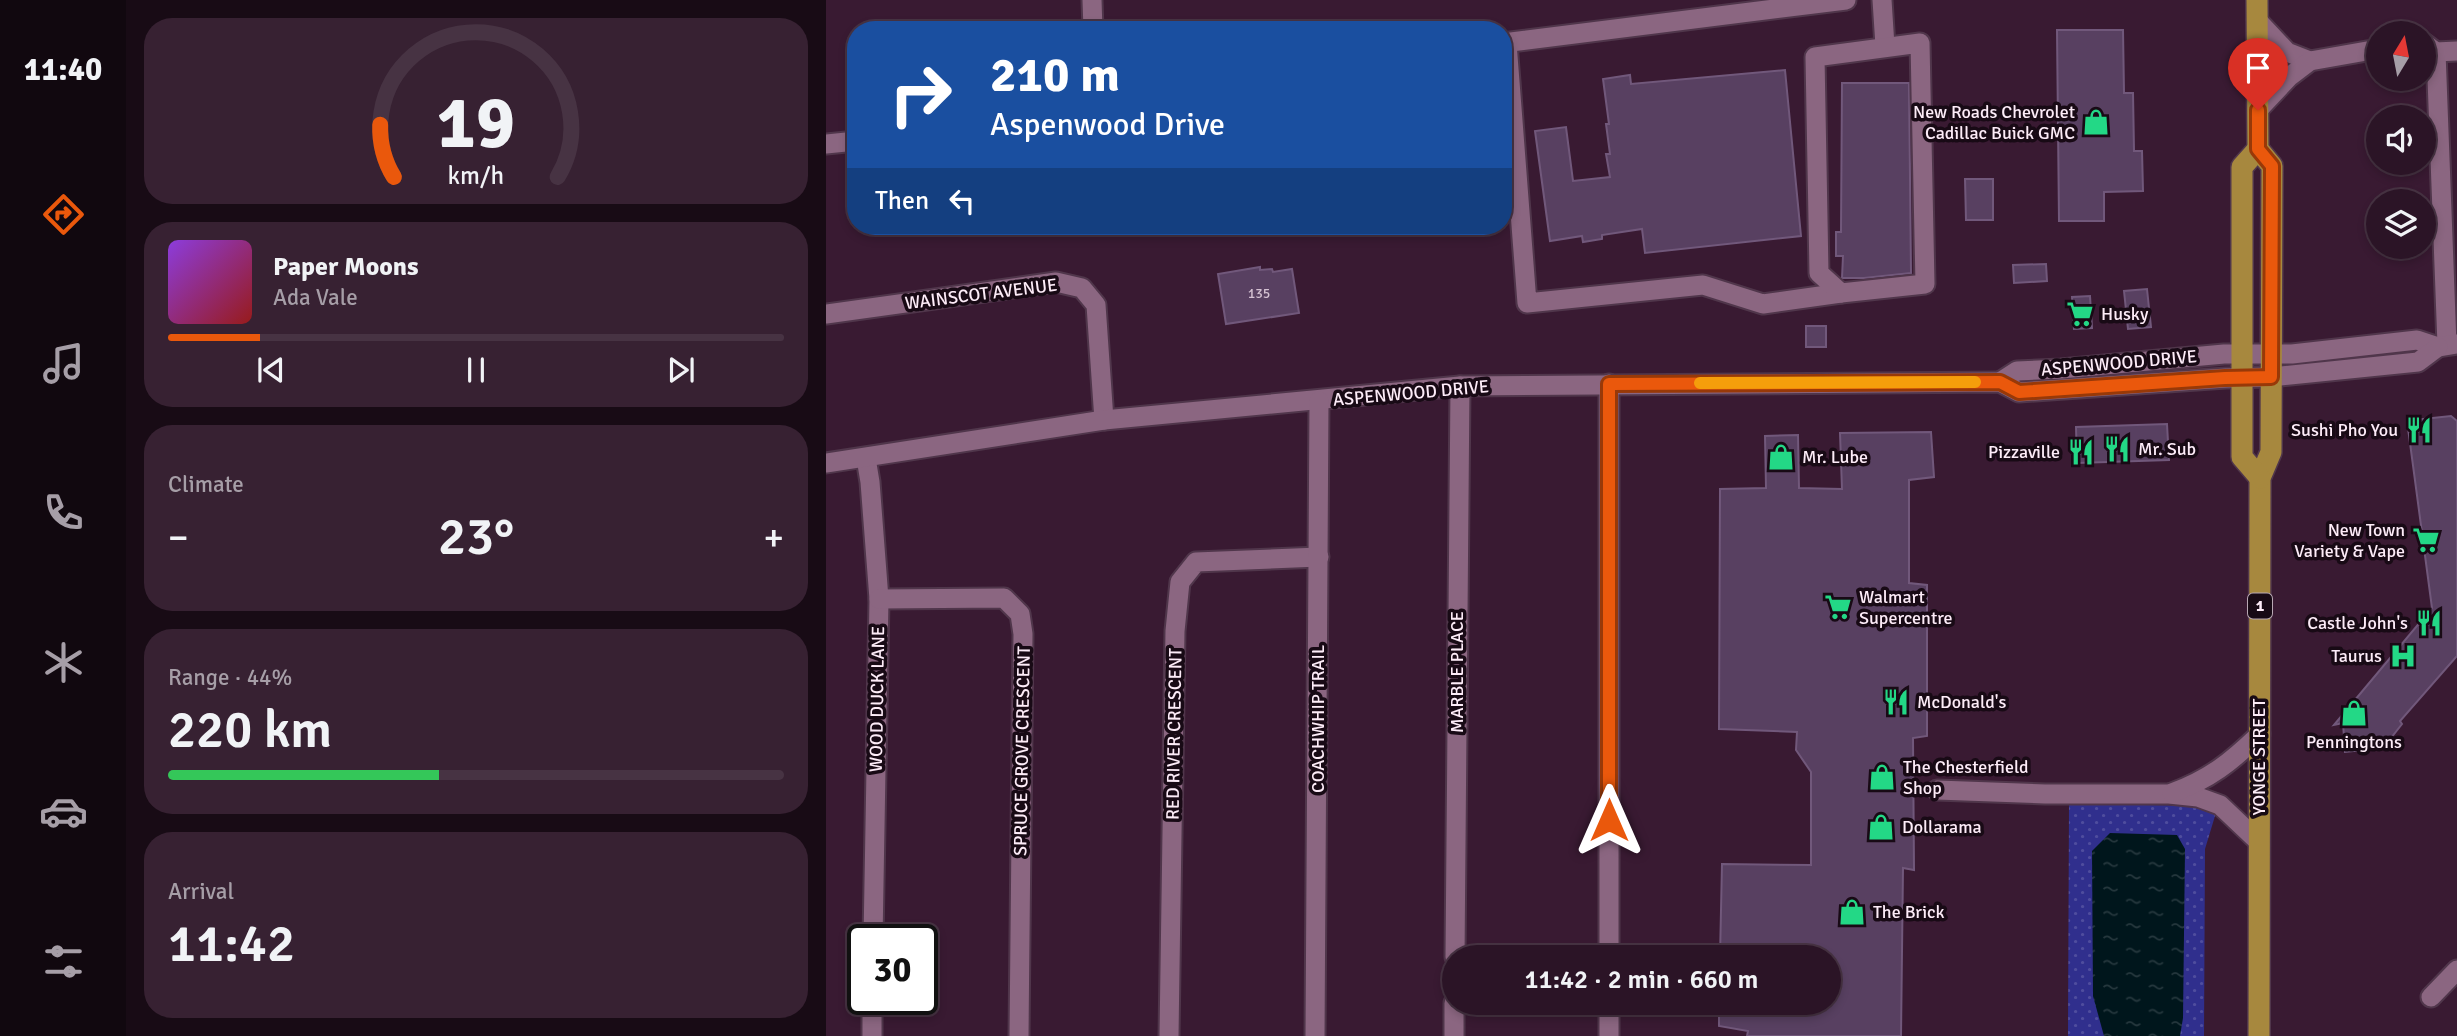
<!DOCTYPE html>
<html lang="en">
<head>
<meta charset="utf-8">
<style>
	:root { --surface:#2b1426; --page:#372132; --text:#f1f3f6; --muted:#a69ea7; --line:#473343; --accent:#ea580c }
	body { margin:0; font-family:Signika,sans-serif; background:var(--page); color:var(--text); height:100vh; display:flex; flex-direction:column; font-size:26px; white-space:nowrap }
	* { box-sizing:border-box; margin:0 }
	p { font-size:23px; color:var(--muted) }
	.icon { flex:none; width:38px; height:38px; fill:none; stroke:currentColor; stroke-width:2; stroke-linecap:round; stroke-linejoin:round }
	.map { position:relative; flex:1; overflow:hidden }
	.sheet { display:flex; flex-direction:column; gap:18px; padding:18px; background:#180b15; width:700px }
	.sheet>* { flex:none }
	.guide { position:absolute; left:21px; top:21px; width:665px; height:214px; border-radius:28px; box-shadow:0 4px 10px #0003,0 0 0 2px var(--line); background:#1a4fa0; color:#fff; overflow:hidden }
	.needle { width:46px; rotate:10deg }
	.fabs { position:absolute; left:1540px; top:21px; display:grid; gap:14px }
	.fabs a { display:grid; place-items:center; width:70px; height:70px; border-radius:50%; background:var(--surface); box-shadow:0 4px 10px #0003,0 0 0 2px var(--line); font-size:35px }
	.speed { position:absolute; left:21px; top:924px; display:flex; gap:14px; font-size:35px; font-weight:700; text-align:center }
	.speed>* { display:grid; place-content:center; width:91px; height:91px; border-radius:50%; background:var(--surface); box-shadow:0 4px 10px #0003,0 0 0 2px var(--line); line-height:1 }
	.speed .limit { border:4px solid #111; border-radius:10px; background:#fff; color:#111 }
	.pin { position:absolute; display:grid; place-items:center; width:60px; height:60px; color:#fff; margin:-72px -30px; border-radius:50% 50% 50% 0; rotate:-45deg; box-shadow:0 0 7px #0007 }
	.pin .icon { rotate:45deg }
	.me { position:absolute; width:77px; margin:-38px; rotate:0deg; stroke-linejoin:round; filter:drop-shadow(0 0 5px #0008) }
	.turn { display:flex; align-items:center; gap:24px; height:147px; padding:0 28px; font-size:32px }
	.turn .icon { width:91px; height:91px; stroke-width:2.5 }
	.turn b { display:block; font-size:49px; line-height:60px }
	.then { display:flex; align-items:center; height:66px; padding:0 28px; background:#0003; gap:14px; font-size:26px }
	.big { font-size:52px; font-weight:600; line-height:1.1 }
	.sheet .widget { flex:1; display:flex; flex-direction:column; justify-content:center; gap:10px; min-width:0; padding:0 24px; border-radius:28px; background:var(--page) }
	.sheet .dial { align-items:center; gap:0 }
	.dial svg { height:182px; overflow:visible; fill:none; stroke:var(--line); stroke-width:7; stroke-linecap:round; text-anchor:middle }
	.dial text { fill:var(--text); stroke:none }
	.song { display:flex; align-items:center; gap:21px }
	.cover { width:84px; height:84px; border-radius:10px; background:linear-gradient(135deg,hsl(270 70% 55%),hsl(0 70% 35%)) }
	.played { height:7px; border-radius:4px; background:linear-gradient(90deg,var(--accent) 15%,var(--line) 15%) }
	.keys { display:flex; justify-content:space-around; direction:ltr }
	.heat { display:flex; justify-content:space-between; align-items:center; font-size:38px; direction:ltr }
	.charge { height:10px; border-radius:5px; background:linear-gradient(90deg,#34c759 44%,var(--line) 0) }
	.trip { position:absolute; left:616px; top:945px; width:399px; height:70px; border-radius:35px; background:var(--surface); box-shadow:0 4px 10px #0003,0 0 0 2px var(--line); font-weight:600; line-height:70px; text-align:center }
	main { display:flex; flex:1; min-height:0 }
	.dock { display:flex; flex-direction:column; width:126px; justify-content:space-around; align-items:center; background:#11080f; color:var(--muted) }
	.dock .icon { width:49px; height:49px }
	.dock .current { color:var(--accent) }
	.dock b { font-size:32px; color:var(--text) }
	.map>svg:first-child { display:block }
	.grass { fill:url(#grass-dots) }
	.water { fill:url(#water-ripples) }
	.building { fill:#584061; stroke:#71587b; stroke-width:2 }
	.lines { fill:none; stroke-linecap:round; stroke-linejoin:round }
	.minor-casing { stroke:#50364b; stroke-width:23 }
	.major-casing { stroke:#50364b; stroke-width:24 }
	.minor { stroke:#8b6681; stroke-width:19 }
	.major { stroke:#a7883e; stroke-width:21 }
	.route-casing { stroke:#983908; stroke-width:18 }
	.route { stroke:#ea580c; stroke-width:12 }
	.slow { stroke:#f59e0b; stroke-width:12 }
	.labels { text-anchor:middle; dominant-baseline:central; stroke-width:7; stroke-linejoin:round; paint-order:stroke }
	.number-label { font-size:14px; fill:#d4c1d2 }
	.shield { fill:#180a15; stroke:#b8a8b4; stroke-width:2 }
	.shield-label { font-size:16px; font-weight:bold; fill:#fdecf8 }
	.poi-label { font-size:18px; fill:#fdecf8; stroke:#180a15; text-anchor:start }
	.street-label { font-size:18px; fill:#fdecf8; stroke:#180a15 }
</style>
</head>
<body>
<main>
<nav class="dock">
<b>11:40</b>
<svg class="icon current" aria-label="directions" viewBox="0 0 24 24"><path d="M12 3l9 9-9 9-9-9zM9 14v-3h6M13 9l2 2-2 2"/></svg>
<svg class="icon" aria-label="music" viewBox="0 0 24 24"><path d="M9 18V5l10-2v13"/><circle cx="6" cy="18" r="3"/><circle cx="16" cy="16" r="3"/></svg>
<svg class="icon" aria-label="phone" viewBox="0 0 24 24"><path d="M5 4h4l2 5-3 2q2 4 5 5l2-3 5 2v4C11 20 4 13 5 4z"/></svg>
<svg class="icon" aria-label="climate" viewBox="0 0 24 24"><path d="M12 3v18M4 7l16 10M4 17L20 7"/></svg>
<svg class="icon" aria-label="car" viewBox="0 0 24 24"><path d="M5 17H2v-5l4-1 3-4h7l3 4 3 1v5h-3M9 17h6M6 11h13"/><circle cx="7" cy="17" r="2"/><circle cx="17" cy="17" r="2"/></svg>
<svg class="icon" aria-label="filters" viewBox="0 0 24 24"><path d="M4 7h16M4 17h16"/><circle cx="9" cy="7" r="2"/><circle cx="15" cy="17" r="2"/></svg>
</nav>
<section class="sheet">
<div class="widget dial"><svg viewBox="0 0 100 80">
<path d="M14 69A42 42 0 1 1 86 69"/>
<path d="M14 69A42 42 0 0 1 8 46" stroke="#ea580c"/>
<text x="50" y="56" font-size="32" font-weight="700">19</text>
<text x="50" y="72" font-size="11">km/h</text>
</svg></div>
<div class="widget">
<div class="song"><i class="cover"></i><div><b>Paper Moons</b><p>Ada Vale</p></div></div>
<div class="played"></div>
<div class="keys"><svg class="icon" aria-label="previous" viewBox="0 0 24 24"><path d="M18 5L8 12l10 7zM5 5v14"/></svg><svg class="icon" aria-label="pause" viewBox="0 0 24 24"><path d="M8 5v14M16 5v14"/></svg><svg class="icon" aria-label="next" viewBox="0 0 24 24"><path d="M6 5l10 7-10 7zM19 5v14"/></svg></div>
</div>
<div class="widget"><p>Climate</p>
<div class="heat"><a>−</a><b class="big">23°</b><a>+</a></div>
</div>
<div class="widget"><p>Range · 44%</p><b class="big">220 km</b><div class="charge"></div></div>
<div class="widget"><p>Arrival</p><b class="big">11:42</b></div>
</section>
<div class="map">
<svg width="1631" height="1036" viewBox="0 0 1631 1036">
	<defs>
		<pattern id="grass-dots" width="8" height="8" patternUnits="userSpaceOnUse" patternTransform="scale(1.75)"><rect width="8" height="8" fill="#302f8d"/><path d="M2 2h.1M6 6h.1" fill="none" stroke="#4f4d9e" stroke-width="1.8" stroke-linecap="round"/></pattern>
		<pattern id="water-ripples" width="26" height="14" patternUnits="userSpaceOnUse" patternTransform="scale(1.75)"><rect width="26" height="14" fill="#00161c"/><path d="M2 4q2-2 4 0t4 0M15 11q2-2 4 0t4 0" fill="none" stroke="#26383e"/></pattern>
	</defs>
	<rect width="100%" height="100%" fill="#391a32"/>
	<!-- grass -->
	<path class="grass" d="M1243,804l149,2 -13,43 -1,187h-136z"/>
	<!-- water -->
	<path class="water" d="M1284,833l67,2 8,14 -2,169 -3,18h-76l-11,-40 -1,-145z"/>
	<!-- building -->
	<g class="building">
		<path d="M1231,30h66l1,63h9l1,58h8l1,40 -39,1v29h-45z"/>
		<path d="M959,70l16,166 -156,17 -3,-24 -40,6v4l-19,3 -1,-6 -32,5 -15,-110 31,-4 7,54 37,-4 -4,-23h4l-4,-30h3l-6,-45 27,-4 1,9z"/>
		<path d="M1016,83h67l2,190 -47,5h-22l1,-22h-7v-24h5z"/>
		<path d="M1139,179h28v41h-27z"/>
		<path d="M1220,264l1,17 -33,2 -1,-18z"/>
		<path d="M434,267v3l12,-1 1,3 19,-3 7,44 -73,11 -8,-50z"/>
		<path d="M1321,289l4,38 -23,2 -4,-38z"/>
		<path d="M1264,296l2,32 -18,1 -2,-32z"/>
		<rect x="980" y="326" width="20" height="21"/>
		<path d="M1625,416l6,5v235l-57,65 2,3 -19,24 -38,4 -2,-29 -9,2 98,-117 -24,-180 6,-8z"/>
		<path d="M1341,424l2,36 -92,3 -1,-36z"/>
		<path d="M1105,432l3,45 -25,3v103l18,2v151l-14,2 1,132 -11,-2 -2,168h-154l1,-5 -29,-5v-23h110v-46h-109l2,-93 89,1v-93l-15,-22 1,-18 -78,-3 1,-240 46,-1 -1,-52 33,-1 1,53 43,1 -2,-56z"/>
	</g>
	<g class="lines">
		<!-- minor casing -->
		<g class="minor-casing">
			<g id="minor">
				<path d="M266,0l1,30"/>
				<path d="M1056,0l3,46"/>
				<path d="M1431,20l30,32 23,9"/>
				<path d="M677,43l343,-43"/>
				<path d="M681,43l20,260 176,-18 60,19 78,-11"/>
				<path d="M1094,43l5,241 -84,9 -22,-20 -4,-216z"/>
				<path d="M1598,43l12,9 11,293"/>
				<path d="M1610,52l21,-1"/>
				<path d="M1432,110l31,-33 21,-16 68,-12"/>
				<path d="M0,144l30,-3"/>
				<path d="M0,314l230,-32 26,6 14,17 8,115"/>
				<path d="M1174,382l17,-11 44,-2 163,-15h68l125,-14 21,7 19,-3"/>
				<path d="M40,458l4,24 9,117 -6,341"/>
				<path d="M0,463l278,-43 356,-34 540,-4 19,10 207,-14 45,-1 147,-15 20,-15"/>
				<path d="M53,599l125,-1 16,16 3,20 -4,402"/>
				<path d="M1111,790l108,4h124l29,3 22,8 39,37"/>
				<path d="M1346,793c38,-14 59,-31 88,-59"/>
				<path d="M629,957l5,-571"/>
				<path d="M783,957v-573"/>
				<path d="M1605,997l26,-27"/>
				<path d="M46,1036v-37"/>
				<path d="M343,1036l6,-405 5,-49 16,-20 123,-5"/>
				<path d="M489,1036l4,-635"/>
				<path d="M628,1036v-33"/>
				<path d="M783,1036v-33"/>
			</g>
		</g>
		<!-- major casing -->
		<g class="major-casing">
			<g id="major">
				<path d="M1431,0l1,149 14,17 -1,286 -11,26 -1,558"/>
				<path d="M1432,149l-16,18v290l18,21"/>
			</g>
		</g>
		<!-- minor -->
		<use href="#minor" class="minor"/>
		<!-- major -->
		<use href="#major" class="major"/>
	</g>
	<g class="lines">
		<!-- route casing -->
		<g class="route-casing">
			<path id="route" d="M783,820v-436l391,-2 19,10 206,-14 46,-1 1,-211 -14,-17v-39"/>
		</g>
		<!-- route -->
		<use href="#route" class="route"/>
		<!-- slow -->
		<path class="slow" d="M874,383l275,-1"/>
	</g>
	<!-- icons -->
	<defs>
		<g id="shop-bare" transform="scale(2.1)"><path d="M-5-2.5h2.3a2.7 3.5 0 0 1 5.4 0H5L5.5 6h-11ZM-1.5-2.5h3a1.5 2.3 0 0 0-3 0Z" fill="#23d886" stroke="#180a15" stroke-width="2.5" paint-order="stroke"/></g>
		<g id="supermarket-bare" transform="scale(2.1)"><path d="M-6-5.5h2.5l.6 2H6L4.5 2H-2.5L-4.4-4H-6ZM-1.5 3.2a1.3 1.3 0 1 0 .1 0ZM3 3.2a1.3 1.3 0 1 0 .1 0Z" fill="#23d886" stroke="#180a15" stroke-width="2.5" paint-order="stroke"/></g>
		<g id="restaurant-bare" transform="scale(2.1)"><path d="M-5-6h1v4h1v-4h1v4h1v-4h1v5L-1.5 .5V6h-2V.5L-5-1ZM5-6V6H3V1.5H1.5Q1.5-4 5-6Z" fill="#23d886" stroke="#180a15" stroke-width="2.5" paint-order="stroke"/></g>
		<g id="hospital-bare" transform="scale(2.1)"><path d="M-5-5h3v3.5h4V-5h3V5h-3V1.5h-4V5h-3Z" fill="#23d886" stroke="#180a15" stroke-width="2.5" paint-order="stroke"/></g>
	</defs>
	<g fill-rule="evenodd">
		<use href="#shop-bare" x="1270" y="122"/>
		<use href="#supermarket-bare" x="1254" y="314"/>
		<use href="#restaurant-bare" x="1593" y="430"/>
		<use href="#restaurant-bare" x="1291" y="449"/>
		<use href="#restaurant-bare" x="1255" y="452"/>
		<use href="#shop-bare" x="955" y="457"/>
		<use href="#supermarket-bare" x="1600" y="540"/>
		<use href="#supermarket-bare" x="1012" y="607"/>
		<use href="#restaurant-bare" x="1603" y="623"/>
		<use href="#hospital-bare" x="1577" y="656"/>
		<use href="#restaurant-bare" x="1070" y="702"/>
		<use href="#shop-bare" x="1528" y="713"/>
		<use href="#shop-bare" x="1056" y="777"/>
		<use href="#shop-bare" x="1055" y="827"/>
		<use href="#shop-bare" x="1026" y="912"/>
	</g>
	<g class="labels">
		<!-- number labels -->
		<g class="number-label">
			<text x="433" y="293">135</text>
		</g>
		<!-- shield labels -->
		<rect class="shield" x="1422" y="593.5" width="24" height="25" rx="5"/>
		<g class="shield-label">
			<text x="1434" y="606">1</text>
		</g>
		<!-- poi labels -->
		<g class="poi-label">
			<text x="1249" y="112" text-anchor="end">New Roads Chevrolet<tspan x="1249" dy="21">Cadillac Buick GMC</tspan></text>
			<text x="1275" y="314">Husky</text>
			<text x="1572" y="430" text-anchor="end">Sushi Pho You</text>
			<text x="1312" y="449">Mr. Sub</text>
			<text x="1234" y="452" text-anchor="end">Pizzaville</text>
			<text x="976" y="457">Mr. Lube</text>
			<text x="1579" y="530" text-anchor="end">New Town<tspan x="1579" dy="21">Variety &amp; Vape</tspan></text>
			<text x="1033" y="597">Walmart<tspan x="1033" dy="21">Supercentre</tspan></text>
			<text x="1582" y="623" text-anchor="end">Castle John's</text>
			<text x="1556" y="656" text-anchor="end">Taurus</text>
			<text x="1091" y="702">McDonald's</text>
			<text x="1528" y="742" text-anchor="middle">Penningtons</text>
			<text x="1077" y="767">The Chesterfield<tspan x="1077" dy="21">Shop</tspan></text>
			<text x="1076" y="827">Dollarama</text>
			<text x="1047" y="912">The Brick</text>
		</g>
		<!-- street labels -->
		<g class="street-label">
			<text transform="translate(155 294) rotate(-7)">WAINSCOT AVENUE</text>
			<text transform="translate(1293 363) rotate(-5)">ASPENWOOD DRIVE</text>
			<text transform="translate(585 393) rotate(-5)">ASPENWOOD DRIVE</text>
			<text transform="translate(631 672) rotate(-90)">MARBLE PLACE</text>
			<text transform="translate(51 699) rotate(-89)">WOOD DUCK LANE</text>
			<text transform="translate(492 719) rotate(-90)">COACHWHIP TRAIL</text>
			<text transform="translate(348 734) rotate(-89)">RED RIVER CRESCENT</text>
			<text transform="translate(196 751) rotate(-89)">SPRUCE GROVE CRESCENT</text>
			<text transform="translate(1433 757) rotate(-90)">YONGE STREET</text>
		</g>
	</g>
</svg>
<div class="fabs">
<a><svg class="needle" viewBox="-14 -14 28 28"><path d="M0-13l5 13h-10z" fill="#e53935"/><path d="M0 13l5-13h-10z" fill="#a69ea7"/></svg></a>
<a><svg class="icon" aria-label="sound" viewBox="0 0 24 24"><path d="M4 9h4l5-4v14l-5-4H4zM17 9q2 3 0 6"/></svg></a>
<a><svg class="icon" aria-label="layers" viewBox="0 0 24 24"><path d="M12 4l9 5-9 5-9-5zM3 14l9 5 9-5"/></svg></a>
</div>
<div class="speed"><div class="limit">30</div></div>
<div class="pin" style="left:1432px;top:110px;background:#d93025"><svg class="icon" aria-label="arrive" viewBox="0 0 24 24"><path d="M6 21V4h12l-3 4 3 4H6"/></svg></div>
<svg class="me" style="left:783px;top:820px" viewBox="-20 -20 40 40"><path d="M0-17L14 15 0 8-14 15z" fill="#ea580c" stroke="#fff" stroke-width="4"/></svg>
<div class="trip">11:42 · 2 min · 660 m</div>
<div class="guide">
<div class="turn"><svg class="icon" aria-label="right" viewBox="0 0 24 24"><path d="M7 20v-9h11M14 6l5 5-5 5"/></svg><div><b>210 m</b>Aspenwood Drive</div></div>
<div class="then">Then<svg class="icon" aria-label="left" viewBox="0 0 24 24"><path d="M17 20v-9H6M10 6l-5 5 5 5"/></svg></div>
</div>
</div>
</main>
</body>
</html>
